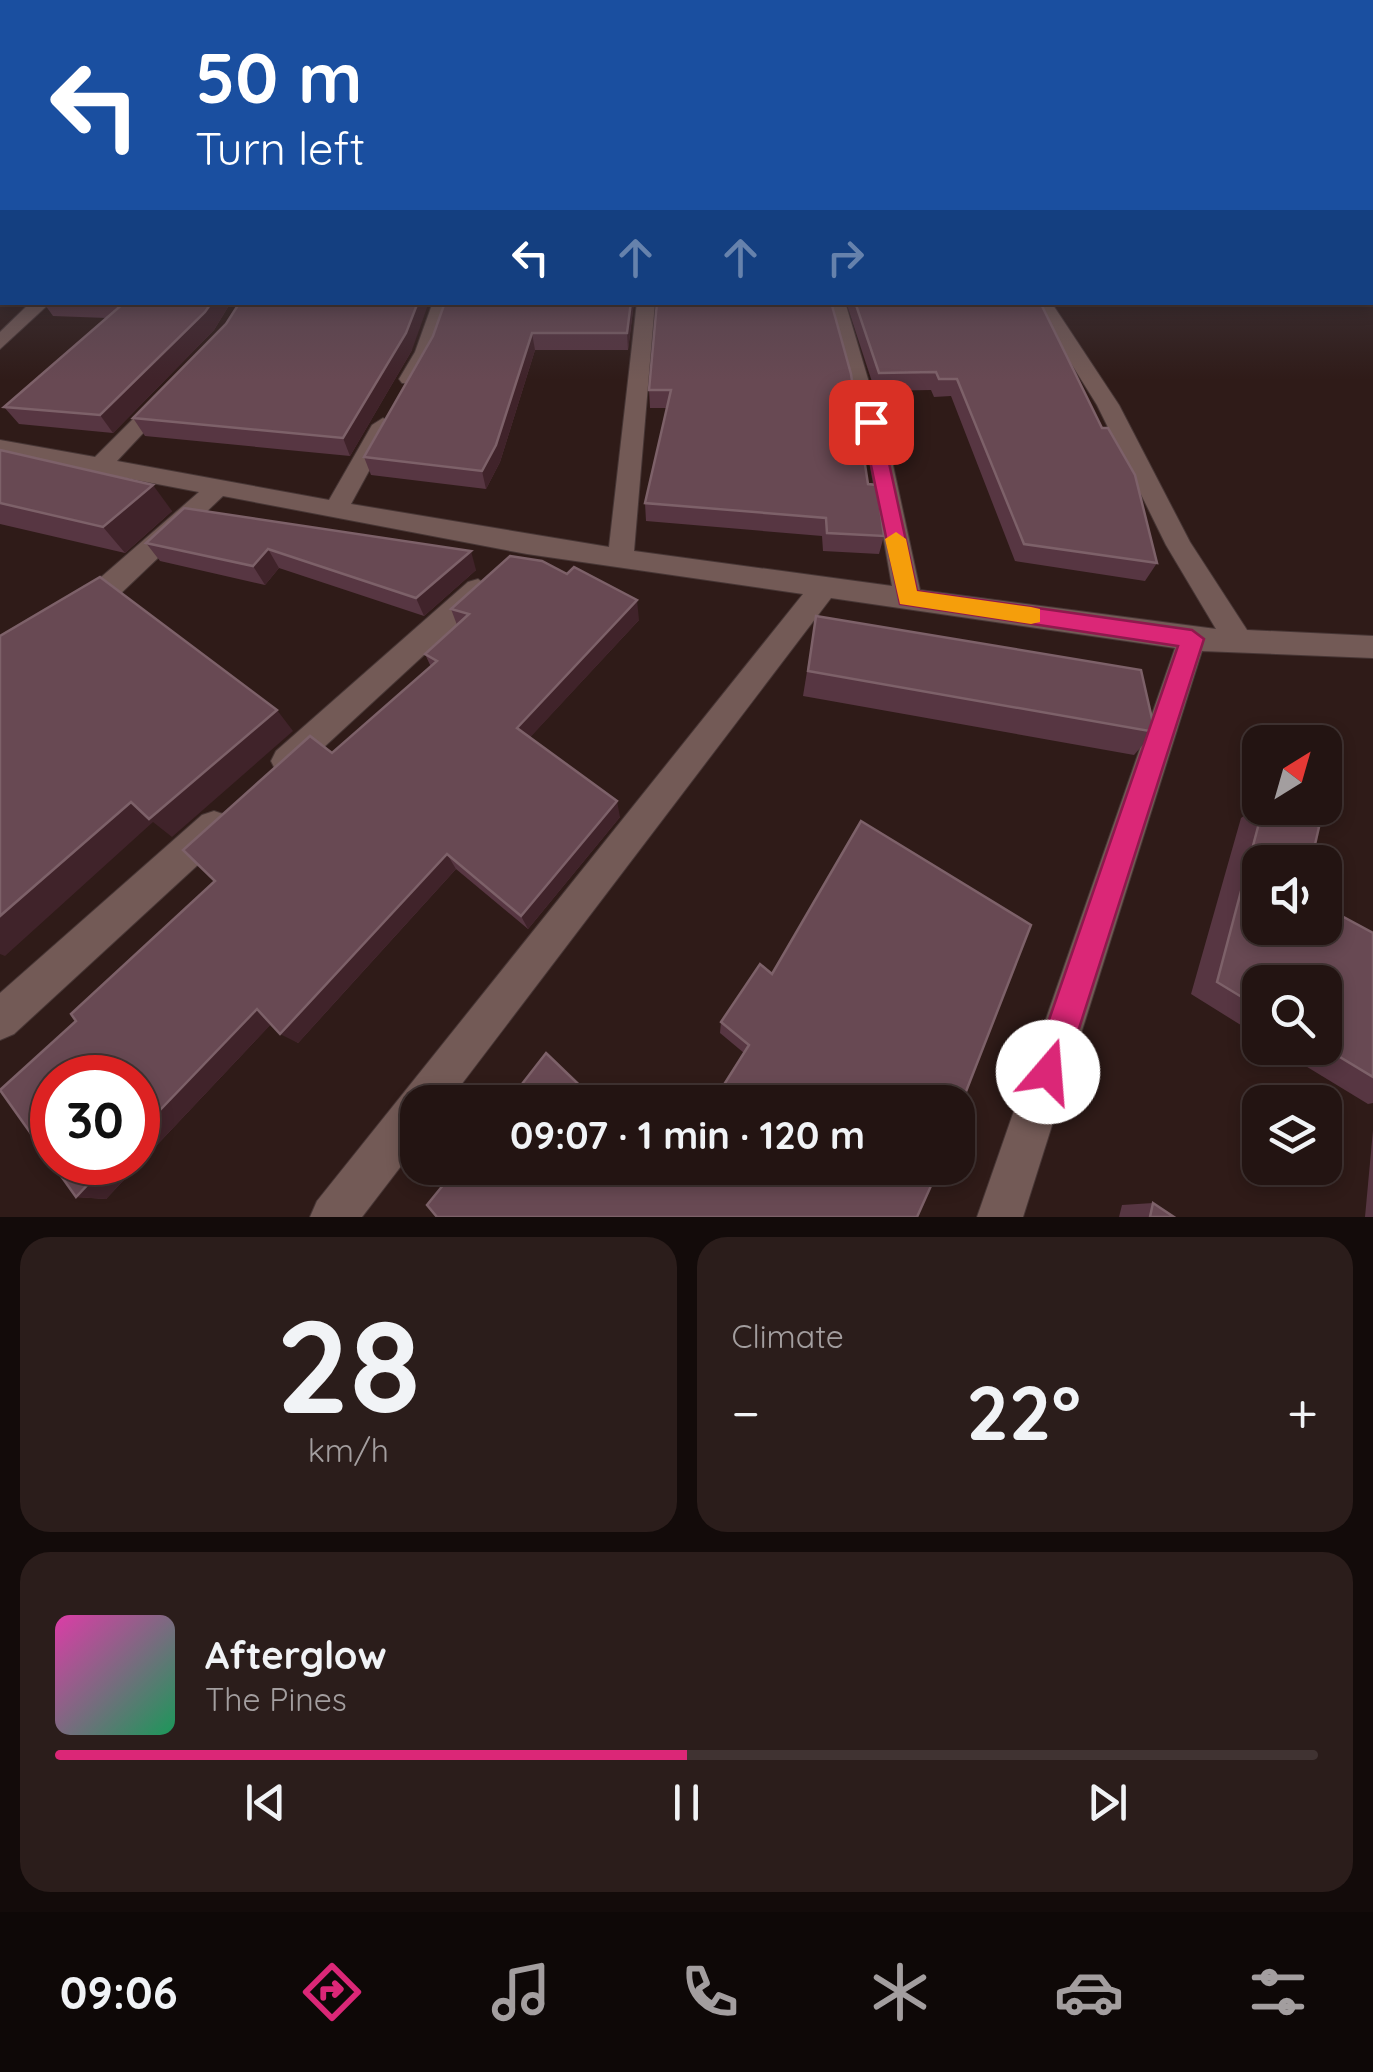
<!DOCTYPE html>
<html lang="en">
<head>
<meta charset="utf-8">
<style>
	:root { --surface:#231412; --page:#2b1d1b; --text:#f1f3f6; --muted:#a39e9f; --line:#403332; --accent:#db2777 }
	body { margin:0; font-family:Quicksand,sans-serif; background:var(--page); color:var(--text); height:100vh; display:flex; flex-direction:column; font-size:38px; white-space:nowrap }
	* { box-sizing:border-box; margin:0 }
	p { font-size:32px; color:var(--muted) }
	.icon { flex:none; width:55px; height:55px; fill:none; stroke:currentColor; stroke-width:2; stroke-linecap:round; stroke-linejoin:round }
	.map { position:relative; height:1217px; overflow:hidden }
	.drawer { display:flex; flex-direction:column; gap:20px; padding:20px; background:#130b0a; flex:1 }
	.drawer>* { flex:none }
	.hud { position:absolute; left:0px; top:0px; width:1375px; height:305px; box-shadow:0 5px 15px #0003,0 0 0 2px var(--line); background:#1a4fa0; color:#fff; overflow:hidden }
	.needle { width:65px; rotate:37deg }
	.buttons { position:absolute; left:1242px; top:725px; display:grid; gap:20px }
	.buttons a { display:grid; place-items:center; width:100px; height:100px; border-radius:20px; background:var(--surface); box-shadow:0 5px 15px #0003,0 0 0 2px var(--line); font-size:50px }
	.speed { position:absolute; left:30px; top:1055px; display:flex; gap:20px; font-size:50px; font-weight:700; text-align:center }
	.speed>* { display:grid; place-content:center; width:130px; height:130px; border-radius:50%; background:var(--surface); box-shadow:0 5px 15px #0003,0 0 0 2px var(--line); line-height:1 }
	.speed .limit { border:15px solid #d22; background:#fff; color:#111 }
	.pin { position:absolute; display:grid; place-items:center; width:85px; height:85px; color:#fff; margin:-42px; border-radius:20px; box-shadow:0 5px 15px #0006 }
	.me { position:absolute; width:110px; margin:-55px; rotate:18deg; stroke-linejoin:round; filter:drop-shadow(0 0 8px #0008) }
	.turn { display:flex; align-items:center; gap:35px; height:210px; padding:0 30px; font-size:45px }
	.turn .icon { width:130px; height:130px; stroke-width:2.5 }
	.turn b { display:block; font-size:70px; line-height:85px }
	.lanes { display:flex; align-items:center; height:95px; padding:0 30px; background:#0003; justify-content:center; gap:50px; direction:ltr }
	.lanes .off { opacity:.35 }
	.big { font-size:75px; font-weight:700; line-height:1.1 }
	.drawer .card { flex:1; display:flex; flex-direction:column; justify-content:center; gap:15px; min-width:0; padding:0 35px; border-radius:30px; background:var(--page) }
	.drawer .dial { align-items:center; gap:0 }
	.dial b { font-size:130px; line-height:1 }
	.song { display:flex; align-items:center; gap:30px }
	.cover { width:120px; height:120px; border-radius:15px; background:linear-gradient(135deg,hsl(320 70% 55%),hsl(150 70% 35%)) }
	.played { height:10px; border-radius:5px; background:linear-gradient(90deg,var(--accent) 50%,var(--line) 50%) }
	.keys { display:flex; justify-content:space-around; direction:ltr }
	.heat { display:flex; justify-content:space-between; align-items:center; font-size:55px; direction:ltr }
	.drawer .tiles { flex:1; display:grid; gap:20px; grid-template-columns:1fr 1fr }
	.card:last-child { grid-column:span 2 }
	.trip { position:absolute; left:400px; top:1085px; width:575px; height:100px; border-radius:30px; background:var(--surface); box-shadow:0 5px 15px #0003,0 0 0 2px var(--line); font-weight:700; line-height:100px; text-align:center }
	.tab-bar { display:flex; height:160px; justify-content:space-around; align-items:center; background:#0e0807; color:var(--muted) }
	.tab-bar .icon { width:70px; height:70px }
	.tab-bar .selected { color:var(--accent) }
	.tab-bar b { font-size:45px; color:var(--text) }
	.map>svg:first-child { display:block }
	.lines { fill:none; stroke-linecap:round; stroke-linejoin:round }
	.minor-casing { stroke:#473635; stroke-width:2 }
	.minor { fill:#735a56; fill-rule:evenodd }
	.wall { fill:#573642 }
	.shaded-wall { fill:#40232a }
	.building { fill:#684953; stroke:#7d6169; stroke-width:2.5 }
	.route { fill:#db2777; stroke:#8e194d; stroke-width:2.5 }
	.slow { fill:#f59e0b }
</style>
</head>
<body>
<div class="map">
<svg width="1373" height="1217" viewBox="0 0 1373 1217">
	<rect width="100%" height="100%" fill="#2f1b18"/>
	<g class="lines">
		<!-- minor casing -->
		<g class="minor-casing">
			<g id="minor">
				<path d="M31,302h20l-51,47v-17z"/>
				<path d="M433,302h18l-16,50 -19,31h-14l-3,-4 16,-27z"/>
				<path d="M637,302h18l-21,249 258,35 -23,-130 -42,-154h18l46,154 29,134 296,39 -50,-84 -69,-140 -64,-103h18l68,103 71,137 57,88 126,6v22l-171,-7 -179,566h-46l198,-569 -344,-50 -383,504h-30v42l-56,73h-52l7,-16 486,-607 -276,-40 -304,-58 -106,101 -34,18 -10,-3 -4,-7 130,-113 -199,-38v-14l95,17 62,-62 7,-2 11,6 -58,62 212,39 43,-75 11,-7 11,7 -43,79 258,43z"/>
				<path d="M478,579l13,10 -3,7 -190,175 -11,4 -11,-4 -5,-10 5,-10 192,-169z"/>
				<path d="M214,811l12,4 5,12 -5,12 -212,195 -14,6v-47l202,-178z"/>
			</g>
		</g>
		<!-- minor -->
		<use href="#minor" class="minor"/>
	</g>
	<!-- wall -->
	<g class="wall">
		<rect x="0" y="209" width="2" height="54"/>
		<path d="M43,302h188l-17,28 -101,103 -94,-9 -15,-17 103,-89 -54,-2z"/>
		<path d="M634,302l-6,48h-93l-35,112 -14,27 -115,-14 -7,-18 69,-121z"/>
		<path d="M657,302l211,182 16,52 -5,18 -56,-3 -1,-15 -176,-15 -1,-18 22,-95h-17l-1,-18z"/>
		<path d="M846,302h194l117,261 -12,18 -130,-20 -64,-165 -17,1 -3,-7 -56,1z"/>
		<path d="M226,324l186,26 -62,106 -205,-20 -12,-18z"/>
		<path d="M0,450l172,61 -47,42 -125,-29z"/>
		<path d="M184,508l292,62 -52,46 -145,-48 -14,17 -105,-24 -14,-18z"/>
		<path d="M451,609l188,11 -109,117 90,80 -92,112 -72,-60 -158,174 -27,-19 -165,175 -30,-2v-176l139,-140 117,-128 99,-86 -6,-13 32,-29z"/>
		<path d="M816,616l339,115 -21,24 -331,-59z"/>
		<path d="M1260,804v4h21l-21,120 113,5v170l-5,1 -92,-56h49l-65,-66v55l-69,-43 50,-176z"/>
		<path d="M721,1022l237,90 -214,-59 -24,-20z"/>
		<path d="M1373,1130v87h-8z"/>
		<path d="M1153,1203l21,14h-55l3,-12z"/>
	</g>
	<!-- shaded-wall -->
	<g class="shaded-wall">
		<path d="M212,302h19l-17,28 -101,103 -13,-18z"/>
		<path d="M418,302h11l-17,48 -62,106 -7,-18z"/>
		<path d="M631,302h3l-6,48 -1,-17z"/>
		<path d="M532,333l3,17 -35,112 -14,27 -4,-18z"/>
		<path d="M153,485l19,26 -47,42 -22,-26z"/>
		<path d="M268,549l11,19 -14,17 -12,-19z"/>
		<path d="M471,551l5,19 -52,46 -8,-18z"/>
		<path d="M637,600l2,20 -116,125 -6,-17z"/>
		<path d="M277,710l16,21 -121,106 -19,-15 -148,134 -5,-2v-38l131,-114z"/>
		<path d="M617,801l3,16 -92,112 -7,-13z"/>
		<path d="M447,854l9,15 -158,174 -18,-9z"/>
		<path d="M257,1009l18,11 -169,179 -30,-2 33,-35h29v-29z"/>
	</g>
	<!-- building -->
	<g class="building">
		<rect x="0" y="209" width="2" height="37"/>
		<path d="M125,302h87l-7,10 -105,103 -96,-8z"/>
		<path d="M240,302h178l-12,31 -63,105 -210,-20 93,-94z"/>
		<path d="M445,302h186l-4,31h-95l-36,112 -14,26 -118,-14 69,-121z"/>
		<path d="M657,302h174l20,72 17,110 9,1 7,51 -57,-3 -1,-15 -181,-15 26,-113h-22z"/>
		<path d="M855,302h185l62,126h6l27,47 22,88 -133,-19 -67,-165h-18l-3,-7 -57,1z"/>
		<path d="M0,450l153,35 -50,42 -103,-24z"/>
		<path d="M184,508l287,43 -55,47 -148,-49 -15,17 -107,-23z"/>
		<path d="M510,556l32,5 25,13 7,-7 63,33 -120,128 100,73 -96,115 -74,-62 -167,180 -23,-25 -119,124v-55h-86v84h57l-33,35 -76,-107 76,-69 -5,-7 144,-133 -32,-31 127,-114 22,17 105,-92 -12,-7 44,-40 -18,-5z"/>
		<path d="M100,577l177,133 -128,109 -18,-17 -131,114v-280z"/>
		<path d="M816,616l325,54 14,62 -347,-61z"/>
		<path d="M1263,808h18l38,19 -8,35h-51v66h65v-21l48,26v144l-48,-29v-66h-65v26l-43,-26z"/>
		<path d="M861,821l170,104 -73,187v-10h-245l36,-57 -28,-23 39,-58 12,10z"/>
		<path d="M546,1053l51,49h-89z"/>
		<path d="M457,1168h207l5,4 3,-4h267l-22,49h-480l-10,-12z"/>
		<path d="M1153,1203l21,14h-24z"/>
	</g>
	<!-- sky -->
	<linearGradient id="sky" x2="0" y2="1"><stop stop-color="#1a0f0d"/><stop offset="0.55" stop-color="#473f48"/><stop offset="1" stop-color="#473f48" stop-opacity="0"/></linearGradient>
	<rect width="1373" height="380" fill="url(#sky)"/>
	<!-- route -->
	<path class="route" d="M871,416l9,6 37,169 275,39 12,9 -139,433 -5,13 -12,5 -12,-5 -5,-13 147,-426 -278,-42 -38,-182z"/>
	<!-- slow -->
	<path class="slow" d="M896,532l10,7 11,52 114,16 9,2v13l-9,2 -131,-20 -15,-65z"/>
</svg>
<div class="buttons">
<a><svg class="needle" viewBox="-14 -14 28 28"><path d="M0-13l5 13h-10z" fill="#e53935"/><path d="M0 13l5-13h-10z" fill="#a39e9f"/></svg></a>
<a><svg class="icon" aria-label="sound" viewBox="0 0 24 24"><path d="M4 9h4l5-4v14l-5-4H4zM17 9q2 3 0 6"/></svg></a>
<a><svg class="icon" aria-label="search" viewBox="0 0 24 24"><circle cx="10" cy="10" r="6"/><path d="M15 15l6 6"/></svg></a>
<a><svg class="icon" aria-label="layers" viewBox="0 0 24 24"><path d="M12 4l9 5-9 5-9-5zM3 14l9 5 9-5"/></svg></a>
</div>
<div class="speed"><div class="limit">30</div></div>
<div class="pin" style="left:871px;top:422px;background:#d93025"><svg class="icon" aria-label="arrive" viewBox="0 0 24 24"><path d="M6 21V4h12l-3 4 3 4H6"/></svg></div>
<svg class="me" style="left:1048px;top:1072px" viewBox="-20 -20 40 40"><circle r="19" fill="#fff"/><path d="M0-13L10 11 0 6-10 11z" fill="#db2777"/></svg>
<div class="trip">09:07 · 1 min · 120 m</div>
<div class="hud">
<div class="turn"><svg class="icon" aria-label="left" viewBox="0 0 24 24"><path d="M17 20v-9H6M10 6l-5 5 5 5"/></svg><div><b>50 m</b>Turn left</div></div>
<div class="lanes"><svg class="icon" aria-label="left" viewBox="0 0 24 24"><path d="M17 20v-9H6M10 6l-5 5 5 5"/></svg><svg class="icon off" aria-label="ahead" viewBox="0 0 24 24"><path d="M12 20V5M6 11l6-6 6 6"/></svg><svg class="icon off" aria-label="ahead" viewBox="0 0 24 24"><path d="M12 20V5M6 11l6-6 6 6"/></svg><svg class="icon off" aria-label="right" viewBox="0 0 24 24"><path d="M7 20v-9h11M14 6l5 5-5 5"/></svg></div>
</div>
</div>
<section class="drawer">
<div class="tiles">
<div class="card dial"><b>28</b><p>km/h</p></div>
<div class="card"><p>Climate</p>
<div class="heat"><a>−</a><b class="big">22°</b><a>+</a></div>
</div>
<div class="card">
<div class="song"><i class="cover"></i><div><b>Afterglow</b><p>The Pines</p></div></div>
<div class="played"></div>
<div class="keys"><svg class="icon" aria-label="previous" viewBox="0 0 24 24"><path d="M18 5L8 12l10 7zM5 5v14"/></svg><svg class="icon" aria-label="pause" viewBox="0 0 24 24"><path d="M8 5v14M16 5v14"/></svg><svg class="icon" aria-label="next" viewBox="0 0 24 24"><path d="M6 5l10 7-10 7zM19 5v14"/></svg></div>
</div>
</div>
</section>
<nav class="tab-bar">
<b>09:06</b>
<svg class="icon selected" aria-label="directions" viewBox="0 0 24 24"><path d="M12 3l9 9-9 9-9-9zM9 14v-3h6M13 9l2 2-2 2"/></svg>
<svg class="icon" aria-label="music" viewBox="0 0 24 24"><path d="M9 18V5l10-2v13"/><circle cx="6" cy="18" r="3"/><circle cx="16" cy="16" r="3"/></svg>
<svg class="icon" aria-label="phone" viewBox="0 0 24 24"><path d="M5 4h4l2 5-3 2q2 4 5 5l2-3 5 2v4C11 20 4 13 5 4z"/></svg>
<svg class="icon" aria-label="climate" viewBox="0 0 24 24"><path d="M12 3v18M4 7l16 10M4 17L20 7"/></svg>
<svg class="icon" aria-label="car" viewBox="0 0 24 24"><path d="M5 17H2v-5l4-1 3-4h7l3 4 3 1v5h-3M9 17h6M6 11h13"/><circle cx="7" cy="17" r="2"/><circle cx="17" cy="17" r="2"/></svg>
<svg class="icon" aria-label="filters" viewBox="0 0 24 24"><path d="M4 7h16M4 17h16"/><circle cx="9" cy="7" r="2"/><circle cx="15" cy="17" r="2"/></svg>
</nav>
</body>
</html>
